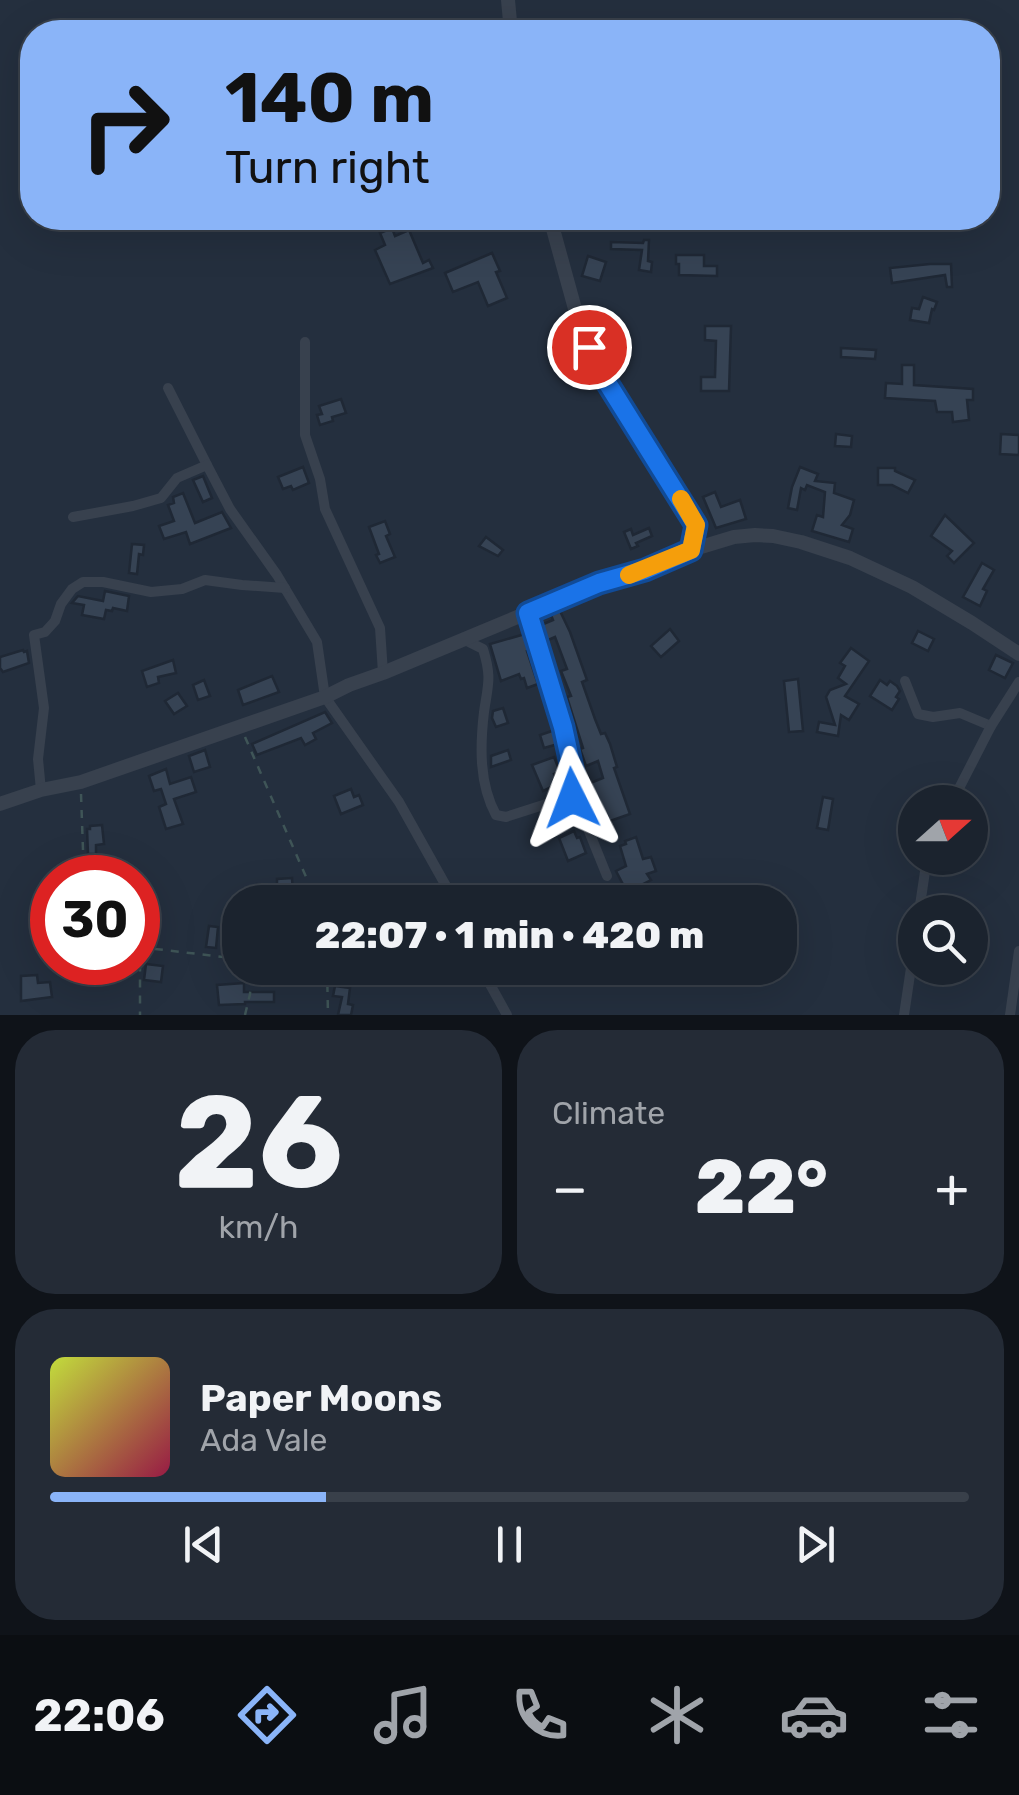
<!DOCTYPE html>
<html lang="en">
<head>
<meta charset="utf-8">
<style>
	:root { --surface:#1b232e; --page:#242b36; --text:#f1f3f6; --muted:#a0a4aa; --line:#39404a; --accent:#8ab4f8 }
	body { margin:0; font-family:Rubik,sans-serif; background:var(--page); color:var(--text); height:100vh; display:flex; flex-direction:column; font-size:38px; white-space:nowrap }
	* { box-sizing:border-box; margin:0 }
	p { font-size:32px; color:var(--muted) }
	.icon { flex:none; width:55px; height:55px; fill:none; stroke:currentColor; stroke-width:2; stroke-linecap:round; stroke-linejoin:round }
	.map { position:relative; height:1015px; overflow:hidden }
	.sheet { display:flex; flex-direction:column; gap:15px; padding:15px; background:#0f1319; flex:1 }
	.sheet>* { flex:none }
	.hud { position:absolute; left:20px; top:20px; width:980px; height:210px; border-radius:40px; box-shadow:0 10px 40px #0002,0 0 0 2px var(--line); background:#8ab4f8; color:#111; overflow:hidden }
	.needle { width:65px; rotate:69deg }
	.controls { position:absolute; left:898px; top:785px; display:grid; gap:20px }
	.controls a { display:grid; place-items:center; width:90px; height:90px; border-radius:50%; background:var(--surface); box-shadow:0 10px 40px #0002,0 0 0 2px var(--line); font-size:50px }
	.speed { position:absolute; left:30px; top:855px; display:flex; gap:20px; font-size:50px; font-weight:700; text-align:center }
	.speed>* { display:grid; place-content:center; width:130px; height:130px; border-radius:50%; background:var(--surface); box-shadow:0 10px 40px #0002,0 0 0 2px var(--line); line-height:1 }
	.speed .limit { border:15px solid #d22; background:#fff; color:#111 }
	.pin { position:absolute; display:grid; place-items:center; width:85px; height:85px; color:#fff; margin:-42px; border:5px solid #fff; border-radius:50%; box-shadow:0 2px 10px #0007 }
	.me { position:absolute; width:110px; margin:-55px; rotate:357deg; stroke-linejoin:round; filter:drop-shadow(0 0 8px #0008) }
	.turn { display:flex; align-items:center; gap:35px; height:210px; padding:0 40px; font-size:45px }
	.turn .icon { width:130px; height:130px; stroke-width:2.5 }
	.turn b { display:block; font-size:70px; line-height:85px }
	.big { font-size:75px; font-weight:800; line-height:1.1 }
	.sheet .widget { flex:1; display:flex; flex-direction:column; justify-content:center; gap:15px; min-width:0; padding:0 35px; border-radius:40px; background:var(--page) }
	.sheet .dial { align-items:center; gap:0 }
	.dial b { font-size:130px; line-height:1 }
	.song { display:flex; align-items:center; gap:30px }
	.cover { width:120px; height:120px; border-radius:15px; background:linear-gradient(135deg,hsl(70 70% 55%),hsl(340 70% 35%)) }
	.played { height:10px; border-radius:5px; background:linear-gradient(90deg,var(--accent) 30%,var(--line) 30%) }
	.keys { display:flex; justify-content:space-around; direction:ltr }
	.heat { display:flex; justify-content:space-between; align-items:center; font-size:55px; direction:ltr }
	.sheet .tiles { flex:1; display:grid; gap:15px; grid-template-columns:1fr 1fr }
	.widget:last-child { grid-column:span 2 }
	.trip { position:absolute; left:222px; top:885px; width:575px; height:100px; border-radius:40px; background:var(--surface); box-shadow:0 10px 40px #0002,0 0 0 2px var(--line); font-weight:800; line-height:100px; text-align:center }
	.tabs { display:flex; height:160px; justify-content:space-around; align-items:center; background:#0b0e12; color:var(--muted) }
	.tabs .icon { width:70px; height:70px }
	.tabs .on { color:var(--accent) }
	.tabs b { font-size:45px; color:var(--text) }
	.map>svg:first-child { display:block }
	.building { fill:#364354; stroke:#1f2835; stroke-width:2.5 }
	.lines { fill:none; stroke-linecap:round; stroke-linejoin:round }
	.path { stroke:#3f5557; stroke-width:2.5; stroke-dasharray:8 8; stroke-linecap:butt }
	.minor { stroke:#38414e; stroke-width:10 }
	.tertiary { stroke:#38414e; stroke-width:14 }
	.route-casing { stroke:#114b97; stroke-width:25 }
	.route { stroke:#1a73e8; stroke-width:18 }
	.slow { stroke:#f59e0b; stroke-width:18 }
</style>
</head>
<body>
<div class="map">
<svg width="1019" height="1015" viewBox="0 0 1019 1015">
	<rect width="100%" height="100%" fill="#242f3e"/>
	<!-- building -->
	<g class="building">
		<path d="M392,228l3,8 14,-6 14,33 6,-3 4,8 -43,16 -15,-34 10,-5 -5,-12z"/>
		<path d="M644,240h5l-1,21 4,1 -1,10 -12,-2 3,-20 -31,-1v-7l32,1z"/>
		<path d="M492,253l8,18 -4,1 11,26 -19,8 -10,-24 -25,10 -8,-19z"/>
		<path d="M676,255h28v11h13v10l-38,-1v-11h-3z"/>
		<path d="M588,256l18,6 -6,19 -18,-5z"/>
		<path d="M930,264h21l1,23h-5l-2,-12 -53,8 -2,-15z"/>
		<path d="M923,297l14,5 -3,8 -2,-1 -3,14 -19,-3 2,-12 7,1z"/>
		<path d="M705,326h26l-2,65h-28v-14h14l1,-36 -11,-1z"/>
		<path d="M841,348l35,2 -1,9 -34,-2z"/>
		<path d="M902,365h12v20l59,4v11h-6l2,20 -16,2 -1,-10h-15l-2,-11 -50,-3 1,-15 16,1z"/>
		<path d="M341,399l5,14 -14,4 1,4 -13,4 -3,-10 5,-1 -3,-8z"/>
		<path d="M836,434l16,2 -1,11 -16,-1z"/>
		<path d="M1001,434l18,1v20l-19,-1z"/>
		<path d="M303,467l6,16 -16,7 -2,-4 -8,3 -5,-12z"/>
		<path d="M800,467l18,7 -3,7 20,2 -1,10 20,7 -4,15 -8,10 11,4 -4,13 -37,-11 5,-16 6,2 2,-25 -18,-7 -2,5 -4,-2 -4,22 -9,-2 4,-21z"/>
		<path d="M878,468h17v3l20,9 -7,13 -16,-8h-14z"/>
		<path d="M203,476l9,22 -9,4 -10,-22z"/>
		<path d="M715,492l6,15 19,-7 6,19 -30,9 -13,-31z"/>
		<path d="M183,493l12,30 27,-11 9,16 -41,16 -4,-12 -22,7 -5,-13 15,-5 -6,-16 6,-2 -1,-6z"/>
		<path d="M945,515l29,28 -20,20 -7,-7 5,-5 -21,-15z"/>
		<path d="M385,521l5,13 -4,2 9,21 -15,6 -4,-8 3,-1 -10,-27z"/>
		<path d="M649,528l3,8 -16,7 2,3 -7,3 -7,-17 7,-3 2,6z"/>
		<path d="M486,537l17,13 -5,6 -19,-10z"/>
		<path d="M132,544l12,1 -1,10 -4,-1 -2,20 -8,-1z"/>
		<path d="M982,563l12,7 -11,19 4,2 -7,15 -17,-9z"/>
		<path d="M105,591l24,5 -2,15 -14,-3 -1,3 -6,-1 -2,9 -22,-4 2,-10 -12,-2 6,-7 25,5z"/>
		<path d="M560,611l10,21 17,48 -5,2 13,37 6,15 4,-1 5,11 7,23 -3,1 16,46 -34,12 -11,-26 -3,-12 1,-2 20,-8 -5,-17 -12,5 -6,-17 3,-1 -16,-51 4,-1 -10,-25 6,-2 -12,-32 -9,4 -5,-16 12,-5 -2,-5z"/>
		<path d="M670,629l9,12 -18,16 -10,-11z"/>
		<path d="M918,631l16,8 -6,12 -16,-8z"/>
		<path d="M525,634l5,16 -3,1 11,33 -11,4 -3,-10 -3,1 -2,-5 -18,7 -11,-37z"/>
		<path d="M851,648l18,13 -24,35 14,8 -10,16 -8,-5 -3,21 -21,-4 2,-10 16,3 -9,-28 4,-7 16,-6 -8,-6 7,-12 -5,-3z"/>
		<path d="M23,650l1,2 3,-1 2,12 -26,9 -3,-4v-11z"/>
		<path d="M996,655l17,8 -8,15 -16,-8z"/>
		<path d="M173,660l3,13 -18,4 1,6 -12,4 -5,-16z"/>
		<path d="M272,676l7,16 -36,13 -5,-15z"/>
		<path d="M798,679l5,52 -14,1 -5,-51z"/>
		<path d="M204,680l6,16 -12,4 -5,-15z"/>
		<path d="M880,680l7,5 3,-4 7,5 3,5 -4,6 3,2 -7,11 -22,-14z"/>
		<path d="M178,693l9,13 -13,8 -9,-13z"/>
		<path d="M503,708l5,15 -12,4 -4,-9 1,-7z"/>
		<path d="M325,712l7,11 -19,10 3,6 -11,6 -4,-7 -44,17 -5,-11z"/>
		<path d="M555,730l3,14 -14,4 -4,-13z"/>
		<path d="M205,750l5,17 -16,5 -5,-16z"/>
		<path d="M508,750l3,10 -20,7v-11z"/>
		<path d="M554,757l6,15 -6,2 4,10 -15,7 -11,-26z"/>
		<path d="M166,769l4,15 21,-7 5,15 -22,7 9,25 -17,5 -7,-22 7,-3 -5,-15 -7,2 -5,-15z"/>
		<path d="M351,789l3,8 5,-2 4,10 -22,9 -7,-18z"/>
		<path d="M823,797l10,2 -5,31 -11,-2z"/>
		<path d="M102,825l2,19 -8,1v9h-8l-1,-25h3v-3z"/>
		<path d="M574,831l3,7 3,-1 6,16 -18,8 -9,-23z"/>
		<path d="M636,837l7,22 8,-2 5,14 -9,3 4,6 -24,12 -11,-21 10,-5 -6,-20 6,-2 -1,-3z"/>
		<path d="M292,878l1,16 -17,1v7h-20l1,-18 20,2v-7z"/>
		<path d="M209,926l9,1 -2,21 -10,-1z"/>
		<path d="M87,962h26l1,8 -25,5z"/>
		<path d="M146,964l17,2 -2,16 -17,-2z"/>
		<path d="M37,975l1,8 12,-1 2,15 -31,4v-25z"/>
		<path d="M244,983v9h30v10h-29v2l-26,1 -2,-20z"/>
		<path d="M335,986l15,2 -2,16 5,1 -2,10h-13l4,-18 -9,-1z"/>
	</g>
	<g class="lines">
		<!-- path -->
		<g class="path">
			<path d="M245,737l72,165"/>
			<path d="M81,794l3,84"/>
			<path d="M138,916l2,4v95"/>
			<path d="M139,947l101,12"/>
			<path d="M327,968l1,47"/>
			<path d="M245,1015l5,-21 2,-26"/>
		</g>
		<!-- minor -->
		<g class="minor">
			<path d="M305,342v93l15,44 5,30 55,119 3,45"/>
			<path d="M168,388l39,77"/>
			<path d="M73,517l60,-11 28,-8 16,-20 30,-13 23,44 47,66 40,67 8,55 74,105 56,100"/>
			<path d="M528,613l35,114 12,55 -2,6 3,14"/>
			<path d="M463,639l20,10c9,29 5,35 1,63 -4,34 -5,72 12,103l10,2 59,-19h7l8,11 27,67"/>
			<path d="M905,681l13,33 15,3 27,-4 31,13"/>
			<path d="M41,790l-3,-31 6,-51 -10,-73 11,-3 10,-11 6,-17 11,-15 11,-7h20l48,10 31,-3 23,-9 37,5 43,3"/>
			<path d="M952,802l39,-76 28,-44"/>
			<path d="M919,912l8,-54"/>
			<path d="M481,968l26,47"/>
			<path d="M904,1015l11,-74"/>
			<path d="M1010,1015l9,-64"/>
		</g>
		<!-- tertiary -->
		<g class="tertiary">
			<path d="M508,0l3,32"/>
			<path d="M550,218l30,109 18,41 98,157 -5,25"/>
			<path d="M0,804l41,-14 40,-8 244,-85 24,-12 34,-12 216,-90 46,-13 46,-20 43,-13 21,-2 18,1 28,6 49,16 62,29 60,36 47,31"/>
		</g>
	</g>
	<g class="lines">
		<!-- route casing -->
		<g class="route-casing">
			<path id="route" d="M572,798l4,4 -2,-14 1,-6 -12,-55 -35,-114 71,-30 46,-13 46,-20 5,-25 -98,-157 -9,-21"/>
		</g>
		<!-- route -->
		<use href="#route" class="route"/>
		<!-- slow -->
		<path class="slow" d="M629,575l62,-25 5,-25 -15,-26"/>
	</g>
</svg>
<div class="controls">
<a><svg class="needle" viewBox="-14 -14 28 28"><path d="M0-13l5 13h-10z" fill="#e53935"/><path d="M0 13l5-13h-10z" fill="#a0a4aa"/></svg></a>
<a><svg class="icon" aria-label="search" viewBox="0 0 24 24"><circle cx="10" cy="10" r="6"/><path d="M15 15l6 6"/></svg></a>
</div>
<div class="speed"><div class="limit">30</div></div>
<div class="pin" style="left:589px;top:347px;background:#d93025"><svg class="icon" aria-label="arrive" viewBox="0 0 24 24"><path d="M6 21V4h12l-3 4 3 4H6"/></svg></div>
<svg class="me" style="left:572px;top:798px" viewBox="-20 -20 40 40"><path d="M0-17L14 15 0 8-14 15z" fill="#1a73e8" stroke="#fff" stroke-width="4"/></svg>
<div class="trip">22:07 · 1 min · 420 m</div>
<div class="hud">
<div class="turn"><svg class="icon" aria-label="right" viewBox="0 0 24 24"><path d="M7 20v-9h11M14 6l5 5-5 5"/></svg><div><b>140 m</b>Turn right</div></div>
</div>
</div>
<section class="sheet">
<div class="tiles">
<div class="widget dial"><b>26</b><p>km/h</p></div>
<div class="widget"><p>Climate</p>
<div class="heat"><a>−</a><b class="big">22°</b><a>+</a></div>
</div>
<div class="widget">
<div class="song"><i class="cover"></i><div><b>Paper Moons</b><p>Ada Vale</p></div></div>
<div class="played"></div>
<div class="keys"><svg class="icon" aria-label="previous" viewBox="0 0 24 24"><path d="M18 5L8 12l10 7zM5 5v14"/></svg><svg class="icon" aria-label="pause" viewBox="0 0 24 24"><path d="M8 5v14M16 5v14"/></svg><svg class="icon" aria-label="next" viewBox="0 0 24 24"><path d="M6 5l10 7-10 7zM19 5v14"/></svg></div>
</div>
</div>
</section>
<nav class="tabs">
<b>22:06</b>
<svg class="icon on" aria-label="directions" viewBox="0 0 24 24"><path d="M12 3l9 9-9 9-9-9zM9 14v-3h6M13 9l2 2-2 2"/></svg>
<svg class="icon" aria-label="music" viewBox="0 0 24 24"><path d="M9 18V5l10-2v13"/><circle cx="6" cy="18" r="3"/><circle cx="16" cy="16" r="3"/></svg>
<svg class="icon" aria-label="phone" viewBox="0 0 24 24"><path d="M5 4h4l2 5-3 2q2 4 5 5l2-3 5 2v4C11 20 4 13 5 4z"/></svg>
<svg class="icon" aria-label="climate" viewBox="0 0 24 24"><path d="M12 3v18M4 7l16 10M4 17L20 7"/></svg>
<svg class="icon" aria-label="car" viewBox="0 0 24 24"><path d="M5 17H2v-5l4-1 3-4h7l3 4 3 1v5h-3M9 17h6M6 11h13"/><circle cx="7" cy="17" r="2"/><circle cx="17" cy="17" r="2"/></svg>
<svg class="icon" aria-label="filters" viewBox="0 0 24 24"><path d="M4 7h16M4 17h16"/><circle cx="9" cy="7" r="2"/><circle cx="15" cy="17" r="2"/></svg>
</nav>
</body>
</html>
